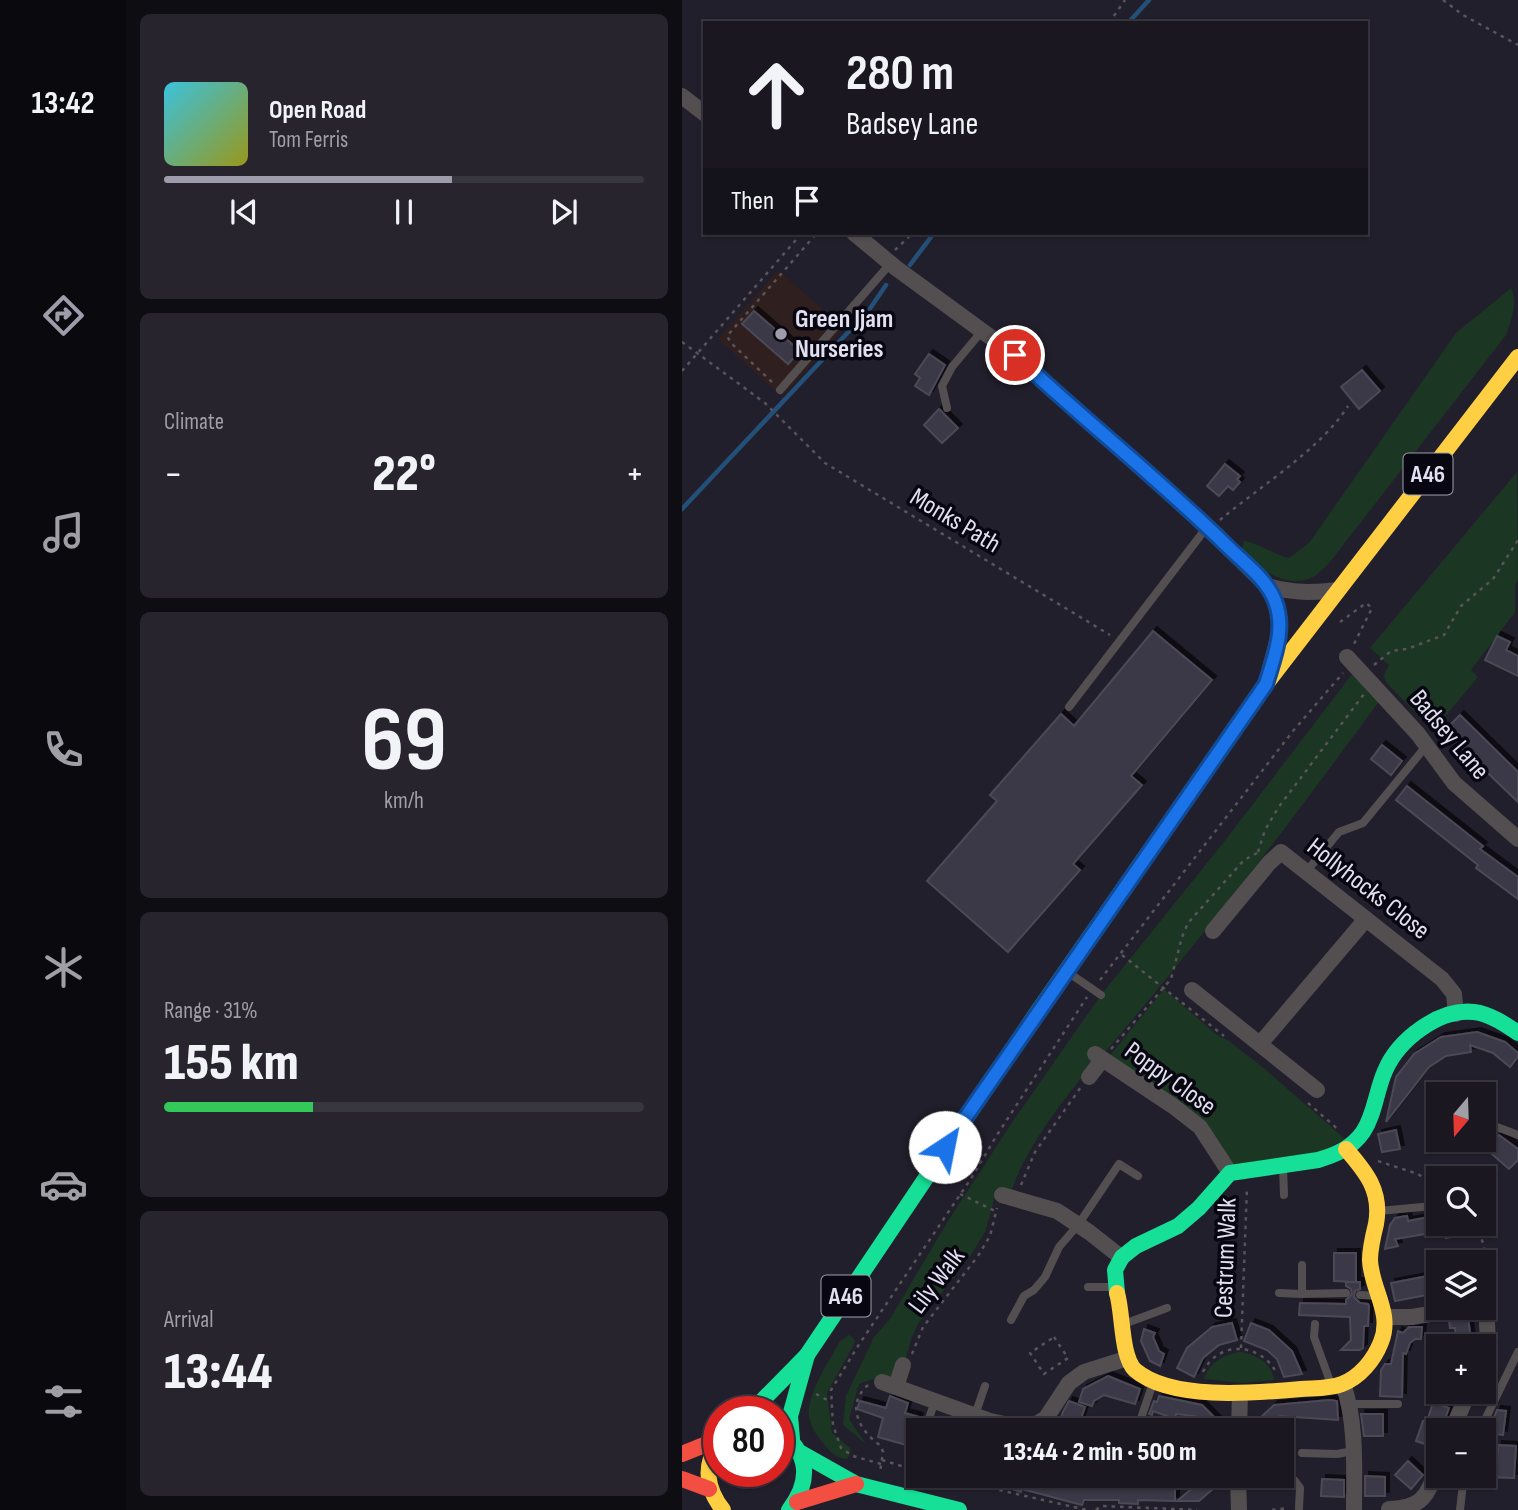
<!DOCTYPE html>
<html lang="en">
<head>
<meta charset="utf-8">
<style>
	:root { --surface:#1a1721; --page:#27242e; --text:#f1f3f6; --muted:#9f9fa5; --line:#38363f; --accent:#9e9cab }
	body { margin:0; font-family:"Sofia Sans Condensed",sans-serif; background:var(--page); color:var(--text); height:100vh; display:flex; flex-direction:column; font-size:26px; white-space:nowrap }
	* { box-sizing:border-box; margin:0 }
	p { font-size:23px; color:var(--muted) }
	.icon { flex:none; width:38px; height:38px; fill:none; stroke:currentColor; stroke-width:2; stroke-linecap:round; stroke-linejoin:round }
	.map { position:relative; flex:1; overflow:hidden }
	.side { display:flex; flex-direction:column; gap:14px; padding:14px; background:#0e0d12; width:556px }
	.side>* { flex:none }
	.guide { position:absolute; left:21px; top:21px; width:665px; height:214px; border-radius:0px; box-shadow:0 2px 5px #0004,0 0 0 2px var(--line); background:#1a1721; color:var(--text); overflow:hidden }
	.needle { width:46px; rotate:199deg }
	.controls { position:absolute; left:744px; top:1082px; display:grid; gap:14px }
	.controls a { display:grid; place-items:center; width:70px; height:70px; border-radius:0px; background:var(--surface); box-shadow:0 2px 5px #0004,0 0 0 2px var(--line); font-size:35px }
	.speed { position:absolute; left:21px; top:1396px; display:flex; gap:14px; font-size:35px; font-weight:700; text-align:center }
	.speed>* { display:grid; place-content:center; width:91px; height:91px; border-radius:50%; background:var(--surface); box-shadow:0 2px 5px #0004,0 0 0 2px var(--line); line-height:1 }
	.speed .limit { border:10px solid #d22; background:#fff; color:#111 }
	.pin { position:absolute; display:grid; place-items:center; width:60px; height:60px; color:#fff; margin:-30px; border:4px solid #fff; border-radius:50%; box-shadow:0 2px 7px #0007 }
	.me { position:absolute; width:77px; margin:-38px; rotate:34deg; stroke-linejoin:round; filter:drop-shadow(0 0 5px #0008) }
	.turn { display:flex; align-items:center; gap:24px; height:147px; padding:0 28px; font-size:32px }
	.turn .icon { width:91px; height:91px; stroke-width:2.5 }
	.turn b { display:block; font-size:49px; line-height:60px }
	.then { display:flex; align-items:center; height:66px; padding:0 28px; background:#0003; gap:14px; font-size:26px }
	.big { font-size:52px; font-weight:800; line-height:1.1 }
	.side .tile { flex:1; display:flex; flex-direction:column; justify-content:center; gap:10px; min-width:0; padding:0 24px; border-radius:10px; background:var(--page) }
	.side .dial { align-items:center; gap:0 }
	.dial b { font-size:91px; line-height:1 }
	.song { display:flex; align-items:center; gap:21px }
	.cover { width:84px; height:84px; border-radius:10px; background:linear-gradient(135deg,hsl(190 70% 55%),hsl(60 70% 35%)) }
	.played { height:7px; border-radius:4px; background:linear-gradient(90deg,var(--accent) 60%,var(--line) 60%) }
	.keys { display:flex; justify-content:space-around; direction:ltr }
	.heat { display:flex; justify-content:space-between; align-items:center; font-size:38px; direction:ltr }
	.charge { height:10px; border-radius:5px; background:linear-gradient(90deg,#34c759 31%,var(--line) 0) }
	.trip { position:absolute; left:224px; top:1418px; width:388px; height:70px; border-radius:0px; background:var(--surface); box-shadow:0 2px 5px #0004,0 0 0 2px var(--line); font-weight:800; line-height:70px; text-align:center }
	main { display:flex; flex:1; min-height:0 }
	.dock { display:flex; flex-direction:column; width:126px; justify-content:space-around; align-items:center; background:#0a090d; color:var(--muted) }
	.dock .icon { width:49px; height:49px }
	.dock .on { color:var(--accent) }
	.dock b { font-size:32px; color:var(--text) }
	.map>svg:first-child { display:block }
	.commercial { fill:#301f1f }
	.green { fill:#1b3622 }
	.lines { fill:none; stroke-linecap:round; stroke-linejoin:round }
	.stream { stroke:#225078; stroke-width:4.5 }
	.building { fill:#3b3747; stroke:#4c4a56; stroke-width:2; filter:url(#shadow) }
	.path { stroke:#585459; stroke-width:2.5; stroke-dasharray:3.5 5; stroke-linecap:butt }
	.lane { stroke:#534f50; stroke-width:8 }
	.street { stroke:#534f50; stroke-width:16 }
	.fast { stroke:#16e098; stroke-width:16 }
	.slow { stroke:#ffcf43; stroke-width:16 }
	.jam { stroke:#f24e42; stroke-width:16 }
	.route-casing { stroke:#114b97; stroke-width:18 }
	.route { stroke:#1a73e8; stroke-width:12 }
	.poi-dot { fill:#9e9cab; stroke:#080610; stroke-width:2.5 }
	.labels { text-anchor:middle; dominant-baseline:central; stroke-width:7; stroke-linejoin:round; paint-order:stroke }
	.shield { fill:#080610; stroke:#a09ead; stroke-width:2 }
	.shield-label { font-size:24px; font-weight:bold; fill:#e1dff0 }
	.poi-label { font-size:26px; font-weight:bold; fill:#e1dff0; stroke:#080610; text-anchor:start }
	.street-label { font-size:26px; fill:#e1dff0; stroke:#080610 }
</style>
</head>
<body>
<main>
<nav class="dock">
<b>13:42</b>
<svg class="icon on" aria-label="directions" viewBox="0 0 24 24"><path d="M12 3l9 9-9 9-9-9zM9 14v-3h6M13 9l2 2-2 2"/></svg>
<svg class="icon" aria-label="music" viewBox="0 0 24 24"><path d="M9 18V5l10-2v13"/><circle cx="6" cy="18" r="3"/><circle cx="16" cy="16" r="3"/></svg>
<svg class="icon" aria-label="phone" viewBox="0 0 24 24"><path d="M5 4h4l2 5-3 2q2 4 5 5l2-3 5 2v4C11 20 4 13 5 4z"/></svg>
<svg class="icon" aria-label="climate" viewBox="0 0 24 24"><path d="M12 3v18M4 7l16 10M4 17L20 7"/></svg>
<svg class="icon" aria-label="car" viewBox="0 0 24 24"><path d="M5 17H2v-5l4-1 3-4h7l3 4 3 1v5h-3M9 17h6M6 11h13"/><circle cx="7" cy="17" r="2"/><circle cx="17" cy="17" r="2"/></svg>
<svg class="icon" aria-label="filters" viewBox="0 0 24 24"><path d="M4 7h16M4 17h16"/><circle cx="9" cy="7" r="2"/><circle cx="15" cy="17" r="2"/></svg>
</nav>
<section class="side">
<div class="tile">
<div class="song"><i class="cover"></i><div><b>Open Road</b><p>Tom Ferris</p></div></div>
<div class="played"></div>
<div class="keys"><svg class="icon" aria-label="previous" viewBox="0 0 24 24"><path d="M18 5L8 12l10 7zM5 5v14"/></svg><svg class="icon" aria-label="pause" viewBox="0 0 24 24"><path d="M8 5v14M16 5v14"/></svg><svg class="icon" aria-label="next" viewBox="0 0 24 24"><path d="M6 5l10 7-10 7zM19 5v14"/></svg></div>
</div>
<div class="tile"><p>Climate</p>
<div class="heat"><a>−</a><b class="big">22°</b><a>+</a></div>
</div>
<div class="tile dial"><b>69</b><p>km/h</p></div>
<div class="tile"><p>Range · 31%</p><b class="big">155 km</b><div class="charge"></div></div>
<div class="tile"><p>Arrival</p><b class="big">13:44</b></div>
</section>
<div class="map">
<svg width="836" height="1510" viewBox="0 0 836 1510">
	<defs>
		<filter id="shadow"><feDropShadow dx="4" dy="-4" stdDeviation="0" flood-color="#0009"/></filter>
	</defs>
	<rect width="100%" height="100%" fill="#221f2c"/>
	<!-- commercial -->
	<path class="commercial" d="M96,270l66,58 -62,69 -64,-58z"/>
	<!-- green -->
	<g class="green">
		<path d="M829,288c7,15 1,30 -5,47l-176,227c-5,5 -11,12 -17,15 -25,13 -56,-8 -71,-28l2,-8c9,0 32,14 45,17l20,-15 147,-210z"/>
		<path d="M835,472l1,109 -3,3v28l-44,58 7,7 -45,54 -47,-49 -2,-7 5,-10 -19,-17z"/>
		<path d="M670,674l28,26c-88,121 -178,239 -275,352l-9,-5 -9,10 7,5c-28,34 -71,89 -83,131l-14,-3 -12,42 -14,23 -53,69 -7,15 -6,23 -13,18c-13,-3 -21,-1 -33,4l-10,35 17,25 -23,-19 3,-29 28,-59 16,-18 58,-98 65,-100 88,-126 126,-157z"/>
		<path d="M482,989l53,46 12,6 36,28 80,70 -22,12 -92,15 -12,-20 -111,-88z"/>
		<path d="M167,1335l6,5 -2,6 -26,47 5,40 18,15v6l-3,5c-10,0 -17,-7 -22,-14 -7,-8 -15,-18 -16,-29 -3,-21 21,-56 31,-75z"/>
		<path d="M557,1352c17,2 32,10 35,28l-31,3 -39,-4c6,-17 17,-23 35,-27z"/>
	</g>
	<g class="lines">
		<!-- stream -->
		<g class="stream">
			<path d="M446,23l21,-23"/>
			<path d="M228,265l24,-32"/>
			<path d="M0,509l187,-199 17,-25"/>
		</g>
	</g>
	<!-- building -->
	<g class="building">
		<path d="M72,311l46,40 -12,13 -46,-40z"/>
		<path d="M247,354l16,11 -16,30 -14,-9 5,-8 -5,-4z"/>
		<path d="M680,370l18,21 -21,18 -18,-22z"/>
		<path d="M257,409l19,19 -16,15 -18,-18z"/>
		<path d="M543,464l15,12 -3,3 3,3 -7,8 -5,-4 -9,10 -12,-10z"/>
		<path d="M471,631l59,49 -81,96 11,9 -69,79 7,6 -72,82 -81,-71 70,-80 -7,-6 71,-81 13,12z"/>
		<path d="M815,636l13,6 -4,8 12,6v20l-33,-16z"/>
		<path d="M778,715l58,57v30l-74,-71z"/>
		<path d="M700,745l20,16 -11,14 -20,-16z"/>
		<path d="M725,786l76,60 -3,3 38,28v22l-42,-31 2,-3 -82,-65z"/>
		<path d="M795,1032l28,10 13,11v4l-8,10 -17,-14 -23,-8 1,7 -25,4 -17,11 -43,55 10,-45 18,-23 27,-17z"/>
		<path d="M714,1130l4,19 -18,3 -4,-18z"/>
		<path d="M817,1135l19,14v11l-9,9 -23,-20z"/>
		<path d="M725,1216l1,5 21,-4 3,16 -37,6 3,7 -13,3 5,-24 5,-7z"/>
		<path d="M761,1223h20l2,11 -19,4z"/>
		<path d="M652,1253h22v29l-22,-1z"/>
		<path d="M746,1276l4,18 -37,7 -4,-18z"/>
		<path d="M664,1282h14v7l-5,2 -1,6 6,6 8,1 1,2 -1,20h-4l-1,22 -3,2h-19l10,-10 -1,-23 -51,-2 1,-12 46,1v-4l6,-6 -1,-5 -5,-3z"/>
		<path d="M786,1318l4,28h-15l-2,-18h-5l-1,-7z"/>
		<path d="M550,1323l5,17 -18,5 -16,13 -9,19 -17,-9 10,-20 25,-21z"/>
		<path d="M569,1323l18,7 23,21 10,23 -18,3 -7,-18 -10,-9 -23,-9z"/>
		<path d="M727,1327h13l-1,12h-6l-5,4 -4,11 -3,-1 -1,44 -22,-1 1,-26 4,-6h6l7,-33 5,2z"/>
		<path d="M462,1329l11,4 -2,4 4,9 2,5 5,3 -4,12 -10,-5 -9,-20z"/>
		<path d="M426,1376l32,13 -5,15 -31,-9 -10,6 -2,5 -13,-4 4,-13z"/>
		<path d="M208,1396l18,7 -3,10 14,4 -9,29 -32,-9 5,-19 -26,-9 3,-8 26,7z"/>
		<path d="M477,1396l43,9 16,16v9h-12l-11,-14 -19,-2 -1,5 -22,-8 -1,4 -3,-1 5,-13 3,1z"/>
		<path d="M648,1400l7,1 1,19 -58,-4 -9,9v5h-13l1,-11 15,-14z"/>
		<path d="M387,1401l16,6 -8,23h-20l6,-18z"/>
		<path d="M751,1402l16,6 -6,16 -5,6 -4,17 -18,-6 7,-20 4,1z"/>
		<path d="M815,1410l9,1 -3,24 -15,-2z"/>
		<path d="M679,1414h22v22h-19z"/>
		<path d="M816,1445l18,1 -2,32 -30,-1v-15l13,1z"/>
		<path d="M726,1461l15,14 -12,14 -16,-14z"/>
		<path d="M295,1475h86l30,10v-6l45,1v2l37,1v18l-37,-1v4l-19,-1v-3h-35l-2,5 -60,-16 -1,3 -44,-15z"/>
		<path d="M520,1475l13,1 -1,12 -15,13h-22l25,-21z"/>
		<path d="M683,1476l20,1v19h-20z"/>
		<path d="M640,1479l22,1v17l-23,-1z"/>
	</g>
	<g class="lines">
		<!-- path -->
		<g class="path">
			<path d="M761,0l20,15 55,30"/>
			<path d="M427,23l16,-23"/>
			<path d="M213,250l18,-17"/>
			<path d="M0,342l83,61 60,60 285,172"/>
			<path d="M0,371l120,-138"/>
			<path d="M90,382l-41,-39 -4,-7 90,-103"/>
			<path d="M538,520c39,-33 101,-71 128,-114"/>
			<path d="M658,622l26,-19 6,5 -18,36"/>
			<path d="M692,665l17,-14 16,-2 37,-14 17,-29 32,-27 25,-39"/>
			<path d="M576,852l7,-22 13,-22 86,-114"/>
			<path d="M440,955l102,81"/>
			<path d="M418,980l193,-249 50,-58"/>
			<path d="M429,1049l60,-70 11,-42 6,-14 56,-63 15,-8"/>
			<path d="M626,1103l32,28"/>
			<path d="M696,1161l40,13 20,14"/>
			<path d="M339,1185l14,-33 46,-65"/>
			<path d="M278,1194l35,17"/>
			<path d="M795,1223l7,24 1,21"/>
			<path d="M372,1337l14,21 -24,16 -14,-21z"/>
			<path d="M559,1348l6,-161"/>
			<path d="M230,1354l11,-27 55,-71 12,-20 7,-28"/>
			<path d="M521,1372c16,-33 59,-29 74,2"/>
			<path d="M186,1385c-24,21 -7,47 13,61l2,6 -3,20"/>
			<path d="M134,1394l15,8"/>
			<path d="M200,1460l36,11"/>
			<path d="M199,1464l-28,-8 -12,-8 -8,-23 -2,-35 27,-44 114,-169 25,-42 90,-138"/>
			<path d="M251,1475l154,35"/>
			<path d="M414,1510l5,-4 96,4"/>
			<path d="M590,1510l16,-2"/>
		</g>
		<!-- lane -->
		<g class="lane">
			<path d="M98,390l110,-126"/>
			<path d="M265,408l-5,-22 10,-19 30,-36"/>
			<path d="M387,707l138,-180"/>
			<path d="M624,872l33,-40 24,-9 64,-78"/>
			<path d="M387,973l32,22"/>
			<path d="M802,1126l13,1 21,8"/>
			<path d="M601,1168l1,27"/>
			<path d="M697,1211l54,-5 5,24"/>
			<path d="M620,1265v29l44,-1"/>
			<path d="M406,1287h25"/>
			<path d="M597,1293l23,1"/>
			<path d="M678,1295l17,1"/>
			<path d="M329,1320l13,-24 10,-6 11,-13 14,-30 19,-22 41,-61 19,12"/>
			<path d="M442,1324l43,-16"/>
			<path d="M633,1324l-1,13 18,50"/>
			<path d="M667,1404h49"/>
			<path d="M293,1415l10,-29"/>
			<path d="M243,1430l10,-29"/>
			<path d="M455,1430l16,-47"/>
			<path d="M798,1430l38,-78"/>
			<path d="M620,1453l35,1 16,-3"/>
			<path d="M234,1454l2,-6"/>
			<path d="M555,1478l57,2 6,8 -1,20"/>
			<path d="M778,1510l4,-35"/>
		</g>
		<!-- street -->
		<g class="street">
			<path d="M0,96l23,18"/>
			<path d="M172,233l42,35 119,87 192,172 60,59 8,15 5,20 -1,13 -9,34"/>
			<path d="M585,586c25,7 45,7 71,4"/>
			<path d="M665,657l71,77 36,49 64,56"/>
			<path d="M531,931l56,-68 12,-11 161,127 12,15 2,20"/>
			<path d="M510,990l125,100"/>
			<path d="M578,1044l106,-125"/>
			<path d="M413,1054l78,52 27,21 30,46"/>
			<path d="M407,1077l13,-17"/>
			<path d="M320,1195l55,16 32,21 33,26"/>
			<path d="M802,1305h2v-23"/>
			<path d="M704,1317h26l60,-10"/>
			<path d="M802,1361l4,-19 -2,-37"/>
			<path d="M200,1382l108,39 33,7 12,-3 11,-7 23,-35 15,-11 44,-14"/>
			<path d="M661,1384c14,39 11,86 11,126"/>
			<path d="M214,1387l7,-22"/>
			<path d="M557,1430l1,-37"/>
			<path d="M770,1430l17,-39"/>
			<path d="M556,1475l1,35"/>
			<path d="M707,1509c34,-1 38,-13 49,-43"/>
		</g>
		<!-- fast -->
		<g class="fast">
			<path d="M435,1293l-2,-23 7,-13 14,-11 42,-20 21,-18 31,-35 88,-13c17,-5 34,-12 45,-28 12,-18 13,-41 22,-61 13,-31 54,-63 89,-59 16,2 31,12 44,21"/>
			<path d="M69,1412l56,-57 229,-341 101,-145"/>
			<path d="M96,1430c31,22 34,50 11,80"/>
			<path d="M110,1439l-2,-23 17,-61"/>
			<path d="M119,1453l55,31 103,26"/>
		</g>
		<!-- slow -->
		<g class="slow">
			<path d="M455,869l129,-185 252,-327"/>
			<path d="M435,1293c6,20 4,64 18,77 36,31 120,23 166,19 13,-1 28,0 41,-5 18,-7 32,-24 39,-42 12,-29 -10,-53 -11,-82 0,-12 3,-24 6,-36 6,-33 -10,-52 -30,-75"/>
			<path d="M37,1442c-16,24 -13,46 4,68"/>
		</g>
		<!-- jam -->
		<g class="jam">
			<path d="M0,1454l37,-15"/>
			<path d="M0,1479l27,10"/>
			<path d="M115,1502l59,-18"/>
		</g>
	</g>
	<g class="lines">
		<!-- route casing -->
		<g class="route-casing">
			<path id="route" d="M263,1147l321,-463c8,-27 20,-55 9,-83 -8,-22 -32,-39 -49,-56 -67,-66 -142,-125 -211,-190"/>
		</g>
		<!-- route -->
		<use href="#route" class="route"/>
	</g>
	<!-- markers -->
	<circle class="poi-dot" cx="99" cy="334" r="7"/>
	<g class="labels">
		<!-- shield labels -->
		<g class="shield">
			<rect x="721.5" y="453.5" width="49" height="41" rx="5"/>
			<rect x="139.5" y="1275.5" width="49" height="41" rx="5"/>
		</g>
		<g class="shield-label">
			<text x="746" y="474">A46</text>
			<text x="164" y="1296">A46</text>
		</g>
		<!-- poi labels -->
		<g class="poi-label">
			<text x="113" y="319">Green Jjam<tspan x="113" dy="30">Nurseries</tspan></text>
		</g>
		<!-- street labels -->
		<g class="street-label">
			<text transform="translate(273 521) rotate(31)">Monks Path</text>
			<text transform="translate(767 735) rotate(50)">Badsey Lane</text>
			<text transform="translate(686 889) rotate(38)">Hollyhocks Close</text>
			<text transform="translate(488 1079) rotate(36)">Poppy Close</text>
			<text transform="translate(544 1258) rotate(-88)">Cestrum Walk</text>
			<text transform="translate(255 1281) rotate(-53)">Lily Walk</text>
		</g>
	</g>
</svg>
<div class="controls">
<a><svg class="needle" viewBox="-14 -14 28 28"><path d="M0-13l5 13h-10z" fill="#e53935"/><path d="M0 13l5-13h-10z" fill="#9f9fa5"/></svg></a>
<a><svg class="icon" aria-label="search" viewBox="0 0 24 24"><circle cx="10" cy="10" r="6"/><path d="M15 15l6 6"/></svg></a>
<a><svg class="icon" aria-label="layers" viewBox="0 0 24 24"><path d="M12 4l9 5-9 5-9-5zM3 14l9 5 9-5"/></svg></a>
<a>+</a>
<a>−</a>
</div>
<div class="speed"><div class="limit">80</div></div>
<div class="pin" style="left:333px;top:355px;background:#d93025"><svg class="icon" aria-label="arrive" viewBox="0 0 24 24"><path d="M6 21V4h12l-3 4 3 4H6"/></svg></div>
<svg class="me" style="left:263px;top:1147px" viewBox="-20 -20 40 40"><circle r="19" fill="#fff"/><path d="M0-13L10 11 0 6-10 11z" fill="#1a73e8"/></svg>
<div class="trip">13:44 · 2 min · 500 m</div>
<div class="guide">
<div class="turn"><svg class="icon" aria-label="ahead" viewBox="0 0 24 24"><path d="M12 20V5M6 11l6-6 6 6"/></svg><div><b>280 m</b>Badsey Lane</div></div>
<div class="then">Then<svg class="icon" aria-label="arrive" viewBox="0 0 24 24"><path d="M6 21V4h12l-3 4 3 4H6"/></svg></div>
</div>
</div>
</main>
</body>
</html>
